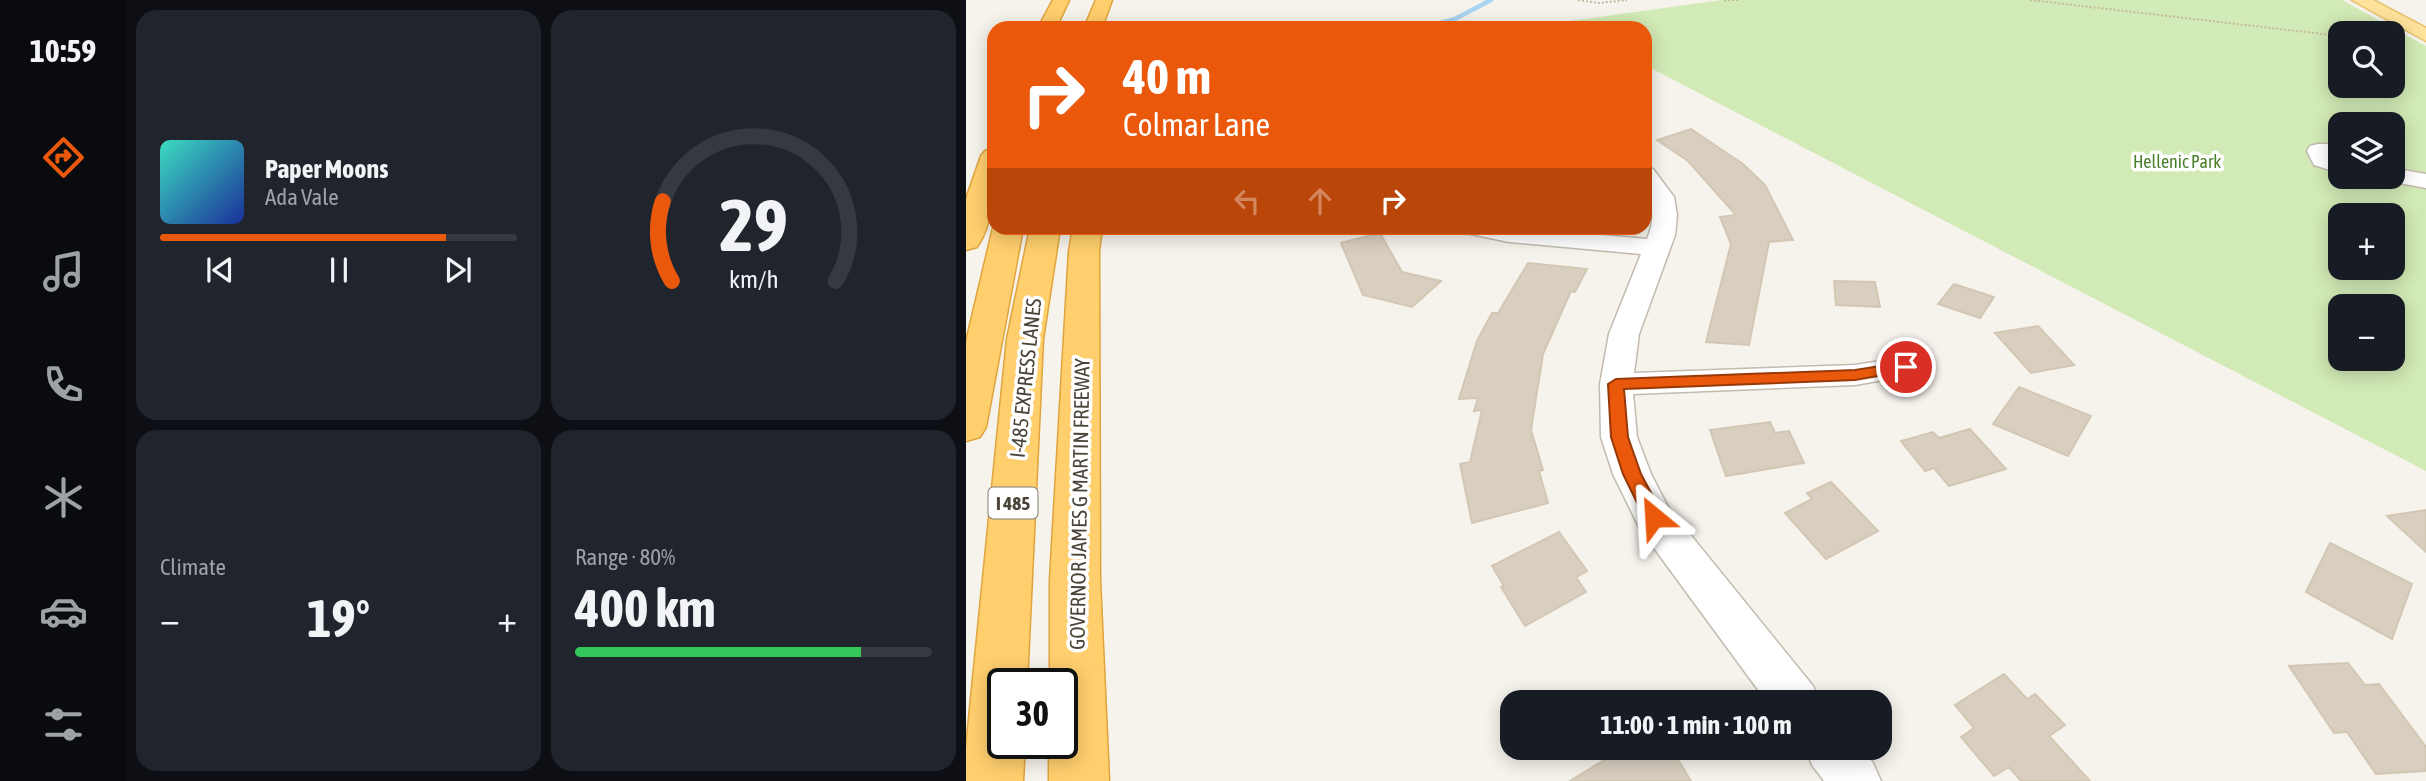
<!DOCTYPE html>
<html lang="en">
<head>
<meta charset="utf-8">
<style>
	:root { --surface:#171b24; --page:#20242c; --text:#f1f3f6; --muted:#9ea1a6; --line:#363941; --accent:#ea580c }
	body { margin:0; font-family:"Asap Condensed",sans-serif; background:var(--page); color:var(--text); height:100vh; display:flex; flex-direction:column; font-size:26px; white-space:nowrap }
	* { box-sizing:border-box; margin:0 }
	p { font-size:23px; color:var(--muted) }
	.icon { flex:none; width:38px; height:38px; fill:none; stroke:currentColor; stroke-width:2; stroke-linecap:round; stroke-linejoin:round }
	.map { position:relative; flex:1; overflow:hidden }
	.sheet { display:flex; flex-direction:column; gap:10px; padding:10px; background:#0d0f14; width:840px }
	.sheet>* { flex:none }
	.banner { position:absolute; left:21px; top:21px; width:665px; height:214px; border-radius:21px; box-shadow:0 4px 18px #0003; background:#ea580c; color:#fff; overflow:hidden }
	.buttons { position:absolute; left:1362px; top:21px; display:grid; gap:14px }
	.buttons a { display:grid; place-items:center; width:77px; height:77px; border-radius:14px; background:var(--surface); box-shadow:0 4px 18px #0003; font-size:35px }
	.speed { position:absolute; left:21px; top:668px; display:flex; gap:14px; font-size:35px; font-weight:700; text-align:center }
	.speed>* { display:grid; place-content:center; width:91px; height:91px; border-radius:50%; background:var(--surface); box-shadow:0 4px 18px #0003; line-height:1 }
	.speed .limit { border:4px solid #111; border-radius:10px; background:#fff; color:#111 }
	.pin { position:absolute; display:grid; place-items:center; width:60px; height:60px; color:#fff; margin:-30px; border:4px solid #fff; border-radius:50%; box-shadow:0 2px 7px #0007 }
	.me { position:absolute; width:77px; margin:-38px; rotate:333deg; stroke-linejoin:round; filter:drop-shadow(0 0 5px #0008) }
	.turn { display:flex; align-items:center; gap:24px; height:147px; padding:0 21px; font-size:32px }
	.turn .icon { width:91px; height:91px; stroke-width:2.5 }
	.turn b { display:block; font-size:49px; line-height:60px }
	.lanes { display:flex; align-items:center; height:66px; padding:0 21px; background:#0003; justify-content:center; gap:35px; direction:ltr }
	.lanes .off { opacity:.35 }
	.big { font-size:52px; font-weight:700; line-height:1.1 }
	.sheet .tile { flex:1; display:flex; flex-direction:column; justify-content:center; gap:10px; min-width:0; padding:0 24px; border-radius:21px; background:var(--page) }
	.sheet .dial { align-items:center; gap:0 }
	.dial svg { height:182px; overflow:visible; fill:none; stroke:var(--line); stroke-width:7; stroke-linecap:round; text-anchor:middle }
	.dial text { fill:var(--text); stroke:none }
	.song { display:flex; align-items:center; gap:21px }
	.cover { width:84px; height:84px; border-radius:10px; background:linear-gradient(135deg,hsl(170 70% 55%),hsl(230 70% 35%)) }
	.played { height:7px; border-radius:4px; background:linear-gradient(90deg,var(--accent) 80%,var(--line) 80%) }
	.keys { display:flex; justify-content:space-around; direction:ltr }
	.heat { display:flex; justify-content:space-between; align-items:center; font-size:38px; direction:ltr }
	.charge { height:10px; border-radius:5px; background:linear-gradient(90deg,#34c759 80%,var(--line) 0) }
	.sheet .tiles { flex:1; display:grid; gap:10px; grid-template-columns:repeat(2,1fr) }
	.trip { position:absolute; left:534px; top:690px; width:392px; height:70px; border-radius:21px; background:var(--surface); box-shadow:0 4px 18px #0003; font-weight:700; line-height:70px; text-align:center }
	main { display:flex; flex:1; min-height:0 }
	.menu { display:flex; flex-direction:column; width:126px; justify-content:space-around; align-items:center; background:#090b0e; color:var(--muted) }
	.menu .icon { width:49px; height:49px }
	.menu .on { color:var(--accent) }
	.menu b { font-size:32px; color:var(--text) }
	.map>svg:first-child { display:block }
	.green { fill:#d2eab5; fill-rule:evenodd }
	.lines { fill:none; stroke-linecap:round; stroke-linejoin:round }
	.stream { stroke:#a9d4f2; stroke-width:4.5 }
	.building { fill:#d8cfc1; stroke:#d3c7b4; stroke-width:2 }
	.minor-casing { stroke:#c2bbae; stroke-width:3 }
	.major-casing { stroke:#e6c16a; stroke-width:3 }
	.highway-casing { stroke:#e0a43c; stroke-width:3 }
	.path { stroke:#c4b79f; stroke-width:2; stroke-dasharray:2 2; stroke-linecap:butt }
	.minor { fill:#fff; fill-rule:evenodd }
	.major { fill:#ffe39c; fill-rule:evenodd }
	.highway { fill:#ffcf6e; fill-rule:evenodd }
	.route { fill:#ea580c; stroke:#983908; stroke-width:2 }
	.labels { text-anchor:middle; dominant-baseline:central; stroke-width:7; stroke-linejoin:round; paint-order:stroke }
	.far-park-label { font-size:18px; fill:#4a7f2a; stroke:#fff }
	.shield { fill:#fff; stroke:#817c74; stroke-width:2 }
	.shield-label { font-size:19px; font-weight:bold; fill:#4b4439 }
	.street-label { font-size:21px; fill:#4b4439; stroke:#fff }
</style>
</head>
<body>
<main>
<nav class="menu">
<b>10:59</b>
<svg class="icon on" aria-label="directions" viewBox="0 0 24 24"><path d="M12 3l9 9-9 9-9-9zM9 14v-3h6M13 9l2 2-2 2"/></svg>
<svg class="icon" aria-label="music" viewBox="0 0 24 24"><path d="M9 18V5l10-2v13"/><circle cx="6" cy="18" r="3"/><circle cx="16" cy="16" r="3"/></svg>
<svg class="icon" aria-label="phone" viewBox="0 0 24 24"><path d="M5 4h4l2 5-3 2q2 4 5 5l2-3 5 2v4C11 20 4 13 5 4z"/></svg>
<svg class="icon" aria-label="climate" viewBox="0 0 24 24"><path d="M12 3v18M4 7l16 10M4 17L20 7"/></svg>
<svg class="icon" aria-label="car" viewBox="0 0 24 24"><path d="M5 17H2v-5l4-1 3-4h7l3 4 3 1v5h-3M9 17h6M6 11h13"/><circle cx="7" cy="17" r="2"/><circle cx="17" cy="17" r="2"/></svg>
<svg class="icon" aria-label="filters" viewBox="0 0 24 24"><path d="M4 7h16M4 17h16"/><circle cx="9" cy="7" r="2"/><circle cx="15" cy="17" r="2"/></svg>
</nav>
<section class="sheet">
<div class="tiles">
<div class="tile">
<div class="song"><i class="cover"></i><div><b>Paper Moons</b><p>Ada Vale</p></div></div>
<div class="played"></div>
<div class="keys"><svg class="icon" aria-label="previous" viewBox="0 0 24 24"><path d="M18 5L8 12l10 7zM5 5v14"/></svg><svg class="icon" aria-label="pause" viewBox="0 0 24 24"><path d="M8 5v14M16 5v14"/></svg><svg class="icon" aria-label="next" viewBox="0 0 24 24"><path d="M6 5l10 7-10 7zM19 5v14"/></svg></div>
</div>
<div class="tile dial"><svg viewBox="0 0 100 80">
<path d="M14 69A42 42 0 1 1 86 69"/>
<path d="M14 69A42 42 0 0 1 10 34" stroke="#ea580c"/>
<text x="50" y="56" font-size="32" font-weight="700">29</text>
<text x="50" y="72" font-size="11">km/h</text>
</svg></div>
<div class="tile"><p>Climate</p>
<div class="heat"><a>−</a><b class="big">19°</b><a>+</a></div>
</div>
<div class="tile"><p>Range · 80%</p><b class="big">400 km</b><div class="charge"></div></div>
</div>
</section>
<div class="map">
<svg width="1460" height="781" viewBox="0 0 1460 781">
	<rect width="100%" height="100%" fill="#f6f3ec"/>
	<!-- green -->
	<path class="green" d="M756,0h620l84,46v425l-781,-406v-37h-71l-11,-6zM1374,33h52v53h-52zM1374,124h52v53h-52zM1374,215h52v53h-52zM1374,306h52v53h-52z"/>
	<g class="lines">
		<!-- stream -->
		<path class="stream" d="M457,28l32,-9 36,-19"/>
	</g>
	<!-- building -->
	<g class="building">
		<path d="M725,129l52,35 22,21 28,55 -24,2 -20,103 -43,-3 25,-98 -11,-27 16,-2 -48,-54 -31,-21z"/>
		<path d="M414,233l22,39 39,9 -29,26 -49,-12 -22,-52z"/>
		<path d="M562,263l59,6 -12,23 -4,-1 -28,63 -12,76 12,40 -4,1 9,32 -76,20 -12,-59 10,-2 12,-52 -8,1 4,-13 -19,1 18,-58 15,-28h6z"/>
		<path d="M868,281l41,1 5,25 -44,-2z"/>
		<path d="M988,284l40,13 -14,21 -42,-14z"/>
		<path d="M1072,326l25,27 11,12 -43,8 -36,-40z"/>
		<path d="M1053,387l72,29 -23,40 -75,-32z"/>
		<path d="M804,422l5,11 14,-2 15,32 -78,13 -16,-46z"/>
		<path d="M1004,429l36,40 -57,17 -15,-18 -9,3 -24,-30 32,-9 6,6z"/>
		<path d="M865,482l47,49 -52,28 -41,-46 27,-14 -5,-6z"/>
		<path d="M1460,510v42l-39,-36z"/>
		<path d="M593,532l28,39 -11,6 10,15 -61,34 -24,-39 3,-1 -12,-20z"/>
		<path d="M1364,543l82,41 -20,55 -86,-47z"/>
		<path d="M1382,663l17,22 14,-1 47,63v24l-50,3 -29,-42 -13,1 -45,-67z"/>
		<path d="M1038,674l23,25 8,-5 30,31 -16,11 41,45h-69l-12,-14 -15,9 -33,-39 13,-9 -19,-23z"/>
		<path d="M659,747h45l21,34h-121z"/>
	</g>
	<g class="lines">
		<!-- minor casing -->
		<g class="minor-casing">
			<g id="minor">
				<path d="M1352,144h22v12l-6,1 6,2v14l-26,-8 -7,-14 3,-5z"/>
				<path d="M679,167l8,2 21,28 3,18 -2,20 -36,99 -5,39 221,-8 51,-8 11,3 5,7 -5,7 -62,11 -222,9 4,43 14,37 17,33 145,179 7,16h-53l-127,-173 -27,-55 -12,-37 -1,-53 9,-50 32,-80 -132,-12 -43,-9 -4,-5h60l125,11c9,-23 5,-28 -2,-49 -2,-6 0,-16 0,-23z"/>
				<path d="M1426,168l34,6v14l-42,-8 -2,-3h10z"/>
				<path d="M839,747h57l11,16 8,18h-57l-12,-16z"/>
			</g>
		</g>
		<!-- major casing -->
		<g class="major-casing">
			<path id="major" d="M1386,0h21l53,28v13z"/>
		</g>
		<!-- highway casing -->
		<g class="highway-casing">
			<g id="highway">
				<path d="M87,0h16l-13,28h-18z"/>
				<path d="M130,0h16l-10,28h-18z"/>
				<path d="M28,148c0,33 2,71 -17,99l-11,3v-51l15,-43 4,-5z"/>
				<path d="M27,228h30l-37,199 -6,10 -14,4v-99z"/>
				<path d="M64,228h30l-17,111 -16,345h-24v60h22l-2,37h-57v-32l41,-410z"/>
				<path d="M107,228h29l-3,23 1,329 9,201h-60v-37h13v-60h-12v-104l19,-329z"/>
			</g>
		</g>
		<!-- path -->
		<g class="path">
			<path d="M612,0l21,3 28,-3"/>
			<path d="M758,0h15"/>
			<path d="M1064,0l310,36"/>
		</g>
		<!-- minor -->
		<use href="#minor" class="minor"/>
		<!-- major -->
		<use href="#major" class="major"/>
		<!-- highway -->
		<use href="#highway" class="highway"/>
	</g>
	<!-- route -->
	<path class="route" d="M940,362l6,1 2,4 -2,3 -57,10 -231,9 4,48 13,37 23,43 -3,6 -7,2 -7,-2 -24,-49 -12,-37 -3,-53 8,-5 239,-9z"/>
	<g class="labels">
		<!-- far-park labels -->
		<g class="far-park-label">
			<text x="1211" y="161">Hellenic Park</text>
		</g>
		<!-- shield labels -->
		<rect class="shield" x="22.5" y="487.5" width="49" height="31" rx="5"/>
		<g class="shield-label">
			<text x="47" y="503">I 485</text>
		</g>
		<!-- street labels -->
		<g class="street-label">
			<text transform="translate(59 378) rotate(-84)">I-485 EXPRESS LANES</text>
			<text transform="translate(113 504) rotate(-89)">GOVERNOR JAMES G MARTIN FREEWAY</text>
		</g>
	</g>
</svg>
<div class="buttons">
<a><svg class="icon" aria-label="search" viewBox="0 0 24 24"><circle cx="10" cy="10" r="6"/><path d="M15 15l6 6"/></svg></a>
<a><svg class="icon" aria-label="layers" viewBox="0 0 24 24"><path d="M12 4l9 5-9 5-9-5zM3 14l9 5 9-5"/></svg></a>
<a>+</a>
<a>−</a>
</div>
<div class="speed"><div class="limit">30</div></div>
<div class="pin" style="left:940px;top:367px;background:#d93025"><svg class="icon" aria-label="arrive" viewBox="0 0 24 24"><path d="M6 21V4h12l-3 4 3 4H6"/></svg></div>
<svg class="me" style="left:688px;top:517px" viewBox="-20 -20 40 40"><path d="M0-17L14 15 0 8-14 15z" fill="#ea580c" stroke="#fff" stroke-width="4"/></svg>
<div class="trip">11:00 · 1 min · 100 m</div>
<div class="banner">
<div class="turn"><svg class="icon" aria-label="right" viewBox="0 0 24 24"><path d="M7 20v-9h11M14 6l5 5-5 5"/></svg><div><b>40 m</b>Colmar Lane</div></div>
<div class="lanes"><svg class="icon off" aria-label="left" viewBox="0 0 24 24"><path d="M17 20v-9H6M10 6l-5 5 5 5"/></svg><svg class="icon off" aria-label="ahead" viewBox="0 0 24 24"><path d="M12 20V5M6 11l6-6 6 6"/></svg><svg class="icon" aria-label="right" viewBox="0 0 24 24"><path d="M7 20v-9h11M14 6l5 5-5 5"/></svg></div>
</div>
</div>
</main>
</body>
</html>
